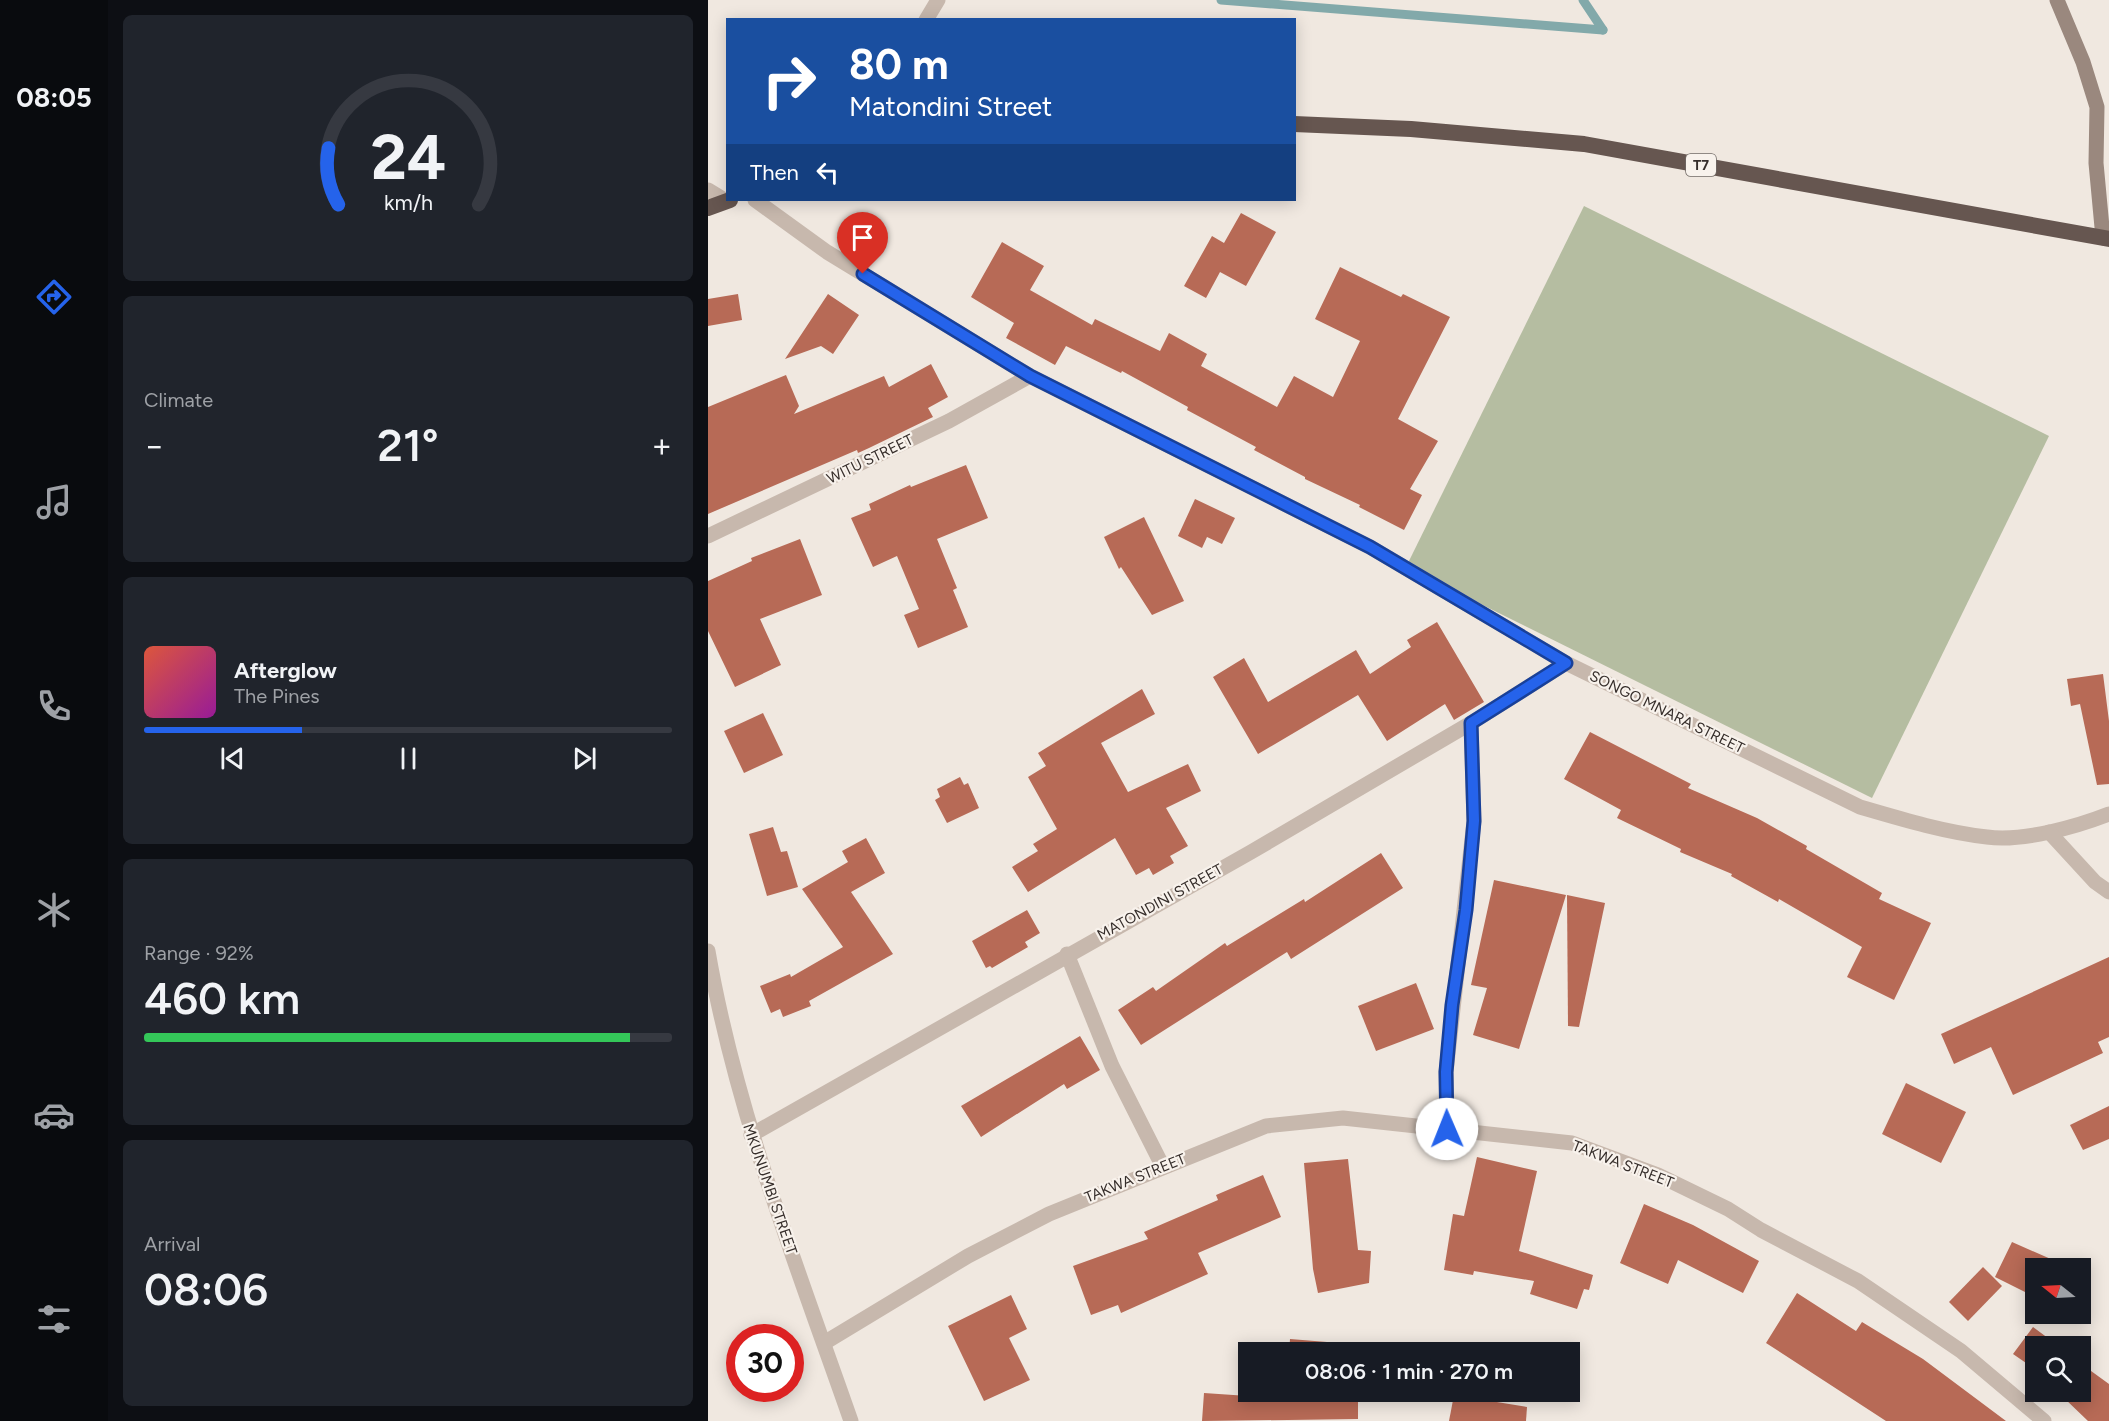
<!DOCTYPE html>
<html lang="en">
<head>
<meta charset="utf-8">
<style>
	:root { --surface:#171b24; --page:#20242c; --text:#f1f3f6; --muted:#9ea1a6; --line:#363941; --accent:#2563eb }
	body { margin:0; font-family:Figtree,sans-serif; background:var(--page); color:var(--text); height:100vh; display:flex; flex-direction:column; font-size:22px; white-space:nowrap }
	* { box-sizing:border-box; margin:0 }
	p { font-size:20px; color:var(--muted) }
	.icon { flex:none; width:33px; height:33px; fill:none; stroke:currentColor; stroke-width:2; stroke-linecap:round; stroke-linejoin:round }
	.map { position:relative; flex:1; overflow:hidden }
	.sheet { display:flex; flex-direction:column; gap:15px; padding:15px; background:#0d0f14; width:600px }
	.sheet>* { flex:none }
	.top-card { position:absolute; left:18px; top:18px; width:570px; height:183px; border-radius:0px; box-shadow:0 3px 15px #0003; background:#1a4fa0; color:#fff; overflow:hidden }
	.needle { width:39px; rotate:288deg }
	.controls { position:absolute; left:1317px; top:1258px; display:grid; gap:12px }
	.controls a { display:grid; place-items:center; width:66px; height:66px; border-radius:0px; background:var(--surface); box-shadow:0 3px 15px #0003; font-size:30px }
	.speed { position:absolute; left:18px; top:1324px; display:flex; gap:12px; font-size:30px; font-weight:700; text-align:center }
	.speed>* { display:grid; place-content:center; width:78px; height:78px; border-radius:50%; background:var(--surface); box-shadow:0 3px 15px #0003; line-height:1 }
	.speed .limit { border:9px solid #d22; background:#fff; color:#111 }
	.pin { position:absolute; display:grid; place-items:center; width:51px; height:51px; color:#fff; margin:-62px -26px; border-radius:50% 50% 50% 0; rotate:-45deg; box-shadow:0 0 6px #0007 }
	.pin .icon { rotate:45deg }
	.me { position:absolute; width:66px; margin:-33px; rotate:359deg; stroke-linejoin:round; filter:drop-shadow(0 0 4px #0008) }
	.turn { display:flex; align-items:center; gap:21px; height:126px; padding:0 24px; font-size:27px }
	.turn .icon { width:78px; height:78px; stroke-width:2.5 }
	.turn b { display:block; font-size:42px; line-height:51px }
	.then { display:flex; align-items:center; height:57px; padding:0 24px; background:#0003; gap:12px; font-size:22px }
	.big { font-size:45px; font-weight:600; line-height:1.1 }
	.sheet .card { flex:1; display:flex; flex-direction:column; justify-content:center; gap:9px; min-width:0; padding:0 21px; border-radius:9px; background:var(--page) }
	.sheet .dial { align-items:center; gap:0 }
	.dial svg { height:156px; overflow:visible; fill:none; stroke:var(--line); stroke-width:7; stroke-linecap:round; text-anchor:middle }
	.dial text { fill:var(--text); stroke:none }
	.song { display:flex; align-items:center; gap:18px }
	.cover { width:72px; height:72px; border-radius:9px; background:linear-gradient(135deg,hsl(10 70% 55%),hsl(300 70% 35%)) }
	.played { height:6px; border-radius:3px; background:linear-gradient(90deg,var(--accent) 30%,var(--line) 30%) }
	.keys { display:flex; justify-content:space-around; direction:ltr }
	.heat { display:flex; justify-content:space-between; align-items:center; font-size:33px; direction:ltr }
	.charge { height:9px; border-radius:4px; background:linear-gradient(90deg,#34c759 92%,var(--line) 0) }
	.trip { position:absolute; left:530px; top:1342px; width:342px; height:60px; border-radius:0px; background:var(--surface); box-shadow:0 3px 15px #0003; font-weight:600; line-height:60px; text-align:center }
	main { display:flex; flex:1; min-height:0 }
	.menu { display:flex; flex-direction:column; width:108px; justify-content:space-around; align-items:center; background:#090b0e; color:var(--muted) }
	.menu .icon { width:42px; height:42px }
	.menu .active { color:var(--accent) }
	.menu b { font-size:27px; color:var(--text) }
	.map>svg:first-child { display:block }
	.green { fill:#b5bda1 }
	.lines { fill:none; stroke-linecap:round; stroke-linejoin:round }
	.stream { stroke:#82a9aa; stroke-width:9 }
	.building { fill:#b76a56 }
	.minor { stroke:#c7b8ad; stroke-width:15 }
	.secondary { stroke:#9a887e; stroke-width:15 }
	.trunk { stroke:#665650; stroke-width:16 }
	.route-casing { stroke:#184099; stroke-width:15 }
	.route { stroke:#2563eb; stroke-width:10 }
	.labels { text-anchor:middle; dominant-baseline:central; stroke-width:4.5; stroke-linejoin:round; paint-order:stroke }
	.shield { fill:#f8f2ec; stroke:#706965; stroke-width:1.5 }
	.shield-label { font-size:14px; font-weight:bold; fill:#362e2b }
	.street-label { font-size:15px; fill:#362e2b; stroke:#f8f2ec }
</style>
</head>
<body>
<main>
<nav class="menu">
<b>08:05</b>
<svg class="icon active" aria-label="directions" viewBox="0 0 24 24"><path d="M12 3l9 9-9 9-9-9zM9 14v-3h6M13 9l2 2-2 2"/></svg>
<svg class="icon" aria-label="music" viewBox="0 0 24 24"><path d="M9 18V5l10-2v13"/><circle cx="6" cy="18" r="3"/><circle cx="16" cy="16" r="3"/></svg>
<svg class="icon" aria-label="phone" viewBox="0 0 24 24"><path d="M5 4h4l2 5-3 2q2 4 5 5l2-3 5 2v4C11 20 4 13 5 4z"/></svg>
<svg class="icon" aria-label="climate" viewBox="0 0 24 24"><path d="M12 3v18M4 7l16 10M4 17L20 7"/></svg>
<svg class="icon" aria-label="car" viewBox="0 0 24 24"><path d="M5 17H2v-5l4-1 3-4h7l3 4 3 1v5h-3M9 17h6M6 11h13"/><circle cx="7" cy="17" r="2"/><circle cx="17" cy="17" r="2"/></svg>
<svg class="icon" aria-label="filters" viewBox="0 0 24 24"><path d="M4 7h16M4 17h16"/><circle cx="9" cy="7" r="2"/><circle cx="15" cy="17" r="2"/></svg>
</nav>
<section class="sheet">
<div class="card dial"><svg viewBox="0 0 100 80">
<path d="M14 69A42 42 0 1 1 86 69"/>
<path d="M14 69A42 42 0 0 1 9 40" stroke="#2563eb"/>
<text x="50" y="56" font-size="32" font-weight="700">24</text>
<text x="50" y="72" font-size="11">km/h</text>
</svg></div>
<div class="card"><p>Climate</p>
<div class="heat"><a>−</a><b class="big">21°</b><a>+</a></div>
</div>
<div class="card">
<div class="song"><i class="cover"></i><div><b>Afterglow</b><p>The Pines</p></div></div>
<div class="played"></div>
<div class="keys"><svg class="icon" aria-label="previous" viewBox="0 0 24 24"><path d="M18 5L8 12l10 7zM5 5v14"/></svg><svg class="icon" aria-label="pause" viewBox="0 0 24 24"><path d="M8 5v14M16 5v14"/></svg><svg class="icon" aria-label="next" viewBox="0 0 24 24"><path d="M6 5l10 7-10 7zM19 5v14"/></svg></div>
</div>
<div class="card"><p>Range · 92%</p><b class="big">460 km</b><div class="charge"></div></div>
<div class="card"><p>Arrival</p><b class="big">08:06</b></div>
</section>
<div class="map">
<svg width="1401" height="1421" viewBox="0 0 1401 1421">
	<rect width="100%" height="100%" fill="#f0e8e0"/>
	<!-- green -->
	<path class="green" d="M876,206l465,230 -177,362 -466,-231z"/>
	<g class="lines">
		<!-- stream -->
		<g class="stream">
			<path d="M513,0l382,30"/>
			<path d="M875,0l20,30"/>
		</g>
	</g>
	<!-- building -->
	<g class="building">
		<path d="M533,213l35,19 -30,54 -26,-14 -14,26 -22,-12 28,-50 12,7z"/>
		<path d="M294,242l42,24 -14,24 62,35 3,-6 65,32 9,-18 38,21 -6,12 76,41 17,-31 39,21 27,-56 -45,-22 25,-52 61,30 2,-3 47,23 -52,102 40,22 -28,48 12,6 -18,35 -45,-23 1,-2 -55,-26v-2l-51,-27 2,-3 -69,-37 1,-3 -66,-36 -1,2 -55,-27 -11,19 -49,-27 8,-15 -43,-26z"/>
		<path d="M30,294l4,26 -34,6v-27z"/>
		<path d="M120,294l31,21 -26,39 -12,-8 -36,13z"/>
		<path d="M223,364l17,33 -20,11 5,9 -64,31 -11,5 -1,-3 -149,64v-107l78,-32 13,31 -5,8 90,-38 5,11z"/>
		<path d="M258,465l22,53 -51,21 20,49 -4,2 15,37 -50,21 -14,-33 15,-6 -22,-53 -24,11 -22,-49 20,-8 -2,-6 41,-19 1,2z"/>
		<path d="M487,499l40,19 -13,26 -15,-7 -5,11 -24,-12z"/>
		<path d="M436,517l40,84 -32,14 -31,-48 -2,2 -15,-32z"/>
		<path d="M92,539l22,56 -62,24 21,46 -46,22 -27,-56v-50l44,-20 -1,-3z"/>
		<path d="M729,622l47,80 -30,18 -9,-16 -58,37 -29,-46 -100,59 -45,-77 31,-19 24,44 88,-52 14,24 41,-27 -4,-7z"/>
		<path d="M1395,674l6,47v63l-12,1 -17,-81 -9,2 -4,-27z"/>
		<path d="M434,689l13,25 -54,29 27,49 60,-28 13,27 -35,17 22,38 -18,10 4,7 -21,12 -4,-7 -13,7 -21,-37 -87,54 -16,-25 26,-16 -5,-7 24,-15 -29,-52 18,-11 -8,-13z"/>
		<path d="M55,713l20,42 -39,18 -20,-42z"/>
		<path d="M882,732l101,52 -3,4 69,30 50,28 -1,3 76,44 -3,6 52,24 -37,77 -47,-23 15,-30 -83,-48 -1,3 -47,-26 1,-2 -52,-22 1,-3 -64,-31 4,-8 -57,-31z"/>
		<path d="M252,777l4,8 4,-2 11,25 -32,15 -12,-23 5,-3 -3,-8z"/>
		<path d="M65,827l8,25 6,-1 11,36 -31,9 -18,-62z"/>
		<path d="M158,838l19,35 -34,19 42,62 -84,47 2,5 -28,11 -3,-8 -9,4 -11,-27 30,-12 1,3 52,-30 -41,-58 46,-27 -6,-11z"/>
		<path d="M673,853l22,35 -112,71 -4,-7 -146,93 -23,-35 35,-23 3,4 69,-48 2,3 77,-47 1,3z"/>
		<path d="M786,880l72,15 -47,154 -46,-14 14,-47 -16,-3z"/>
		<path d="M859,895l38,8 -26,124 -11,-1z"/>
		<path d="M319,910l13,23 -15,9 3,5 -36,21 -2,-2 -4,2 -14,-27z"/>
		<path d="M1401,957v80l-11,5 5,11 -90,42 -22,-48 -37,17 -13,-30z"/>
		<path d="M708,983l18,46 -58,22 -18,-45z"/>
		<path d="M372,1036l20,34 -33,19 -3,-5 -83,53 -20,-31z"/>
		<path d="M1198,1083l60,29 -25,51 -59,-29z"/>
		<path d="M1401,1106v33l-26,11 -13,-25z"/>
		<path d="M769,1157l60,14 -18,80 74,24 -4,15 -5,-1 -7,20 -47,-15 4,-13 -60,-10 -1,4 -29,-5 9,-56 11,2z"/>
		<path d="M640,1159l10,91 13,1 -2,32 -51,10 -5,-24 -9,-106z"/>
		<path d="M555,1175l18,42 -83,36 10,21 -87,39 -3,-8 -27,10 -18,-49 75,-27 -4,-7 74,-32 -2,-5z"/>
		<path d="M936,1204l49,21 66,36 -16,32 -65,-33 -10,24 -48,-21z"/>
		<path d="M1304,1242l41,18 -5,9h-12l-1,28 -40,-20z"/>
		<path d="M1275,1267l19,19 -34,35 -19,-19z"/>
		<path d="M1089,1293l59,38 6,-9 61,37 83,62h-120l-120,-78z"/>
		<path d="M303,1295l16,34 -18,9 21,42 -46,21 -36,-75z"/>
		<path d="M1325,1327l27,20h-24v23l-23,-16z"/>
		<path d="M582,1339l74,6v8h-75z"/>
		<path d="M1372,1363l29,21v37h-21l-25,-24 3,-5h14z"/>
		<path d="M540,1392h113l-3,1v26l-156,2 2,-28 44,3z"/>
		<path d="M746,1395l73,12 -1,14h-77z"/>
	</g>
	<g class="lines">
		<!-- minor -->
		<g class="minor">
			<path d="M218,20l12,-20"/>
			<path d="M0,190l18,11"/>
			<path d="M47,200l72,52 203,124 340,171 196,116 294,144c41,12 84,25 127,30 35,5 89,-10 122,-23"/>
			<path d="M0,536l241,-115 81,-45"/>
			<path d="M1341,832l46,50 14,10"/>
			<path d="M0,951c28,162 89,315 143,470"/>
			<path d="M359,954l45,112 51,101"/>
			<path d="M739,1129l-1,-57 28,-251 -3,-98"/>
			<path d="M43,1135l500,-283 220,-129 95,-60"/>
			<path d="M116,1343l144,-87 81,-42 217,-88 77,-8 229,25 86,32 70,34 33,21 97,51 103,70 83,70"/>
		</g>
		<!-- secondary -->
		<path class="secondary" d="M1349,0l26,62 14,45 -1,56 7,75"/>
		<!-- trunk -->
		<g class="trunk">
			<path d="M586,124l117,5 173,15 525,95"/>
			<path d="M0,208l22,-8"/>
		</g>
	</g>
	<g class="lines">
		<!-- route casing -->
		<g class="route-casing">
			<path id="route" d="M155,274l167,102 340,171 196,116 -95,60 3,98 -8,89 -14,95 -6,67 1,57"/>
		</g>
		<!-- route -->
		<use href="#route" class="route"/>
	</g>
	<g class="labels">
		<!-- shield labels -->
		<rect class="shield" x="978" y="154" width="30" height="22" rx="4.5"/>
		<g class="shield-label">
			<text x="993" y="165">T7</text>
		</g>
		<!-- street labels -->
		<g class="street-label">
			<text transform="translate(162 459) rotate(-26)">WITU STREET</text>
			<text transform="translate(959 712) rotate(26)">SONGO MNARA STREET</text>
			<text transform="translate(452 902) rotate(-29)">MATONDINI STREET</text>
			<text transform="translate(915 1164) rotate(21)">TAKWA STREET</text>
			<text transform="translate(427 1178) rotate(-22)">TAKWA STREET</text>
			<text transform="translate(62 1189) rotate(71)">MKUNUMBI STREET</text>
		</g>
	</g>
</svg>
<div class="controls">
<a><svg class="needle" viewBox="-14 -14 28 28"><path d="M0-13l5 13h-10z" fill="#e53935"/><path d="M0 13l5-13h-10z" fill="#9ea1a6"/></svg></a>
<a><svg class="icon" aria-label="search" viewBox="0 0 24 24"><circle cx="10" cy="10" r="6"/><path d="M15 15l6 6"/></svg></a>
</div>
<div class="speed"><div class="limit">30</div></div>
<div class="pin" style="left:155px;top:274px;background:#d93025"><svg class="icon" aria-label="arrive" viewBox="0 0 24 24"><path d="M6 21V4h12l-3 4 3 4H6"/></svg></div>
<svg class="me" style="left:739px;top:1129px" viewBox="-20 -20 40 40"><circle r="19" fill="#fff"/><path d="M0-13L10 11 0 6-10 11z" fill="#2563eb"/></svg>
<div class="trip">08:06 · 1 min · 270 m</div>
<div class="top-card">
<div class="turn"><svg class="icon" aria-label="right" viewBox="0 0 24 24"><path d="M7 20v-9h11M14 6l5 5-5 5"/></svg><div><b>80 m</b>Matondini Street</div></div>
<div class="then">Then<svg class="icon" aria-label="left" viewBox="0 0 24 24"><path d="M17 20v-9H6M10 6l-5 5 5 5"/></svg></div>
</div>
</div>
</main>
</body>
</html>
